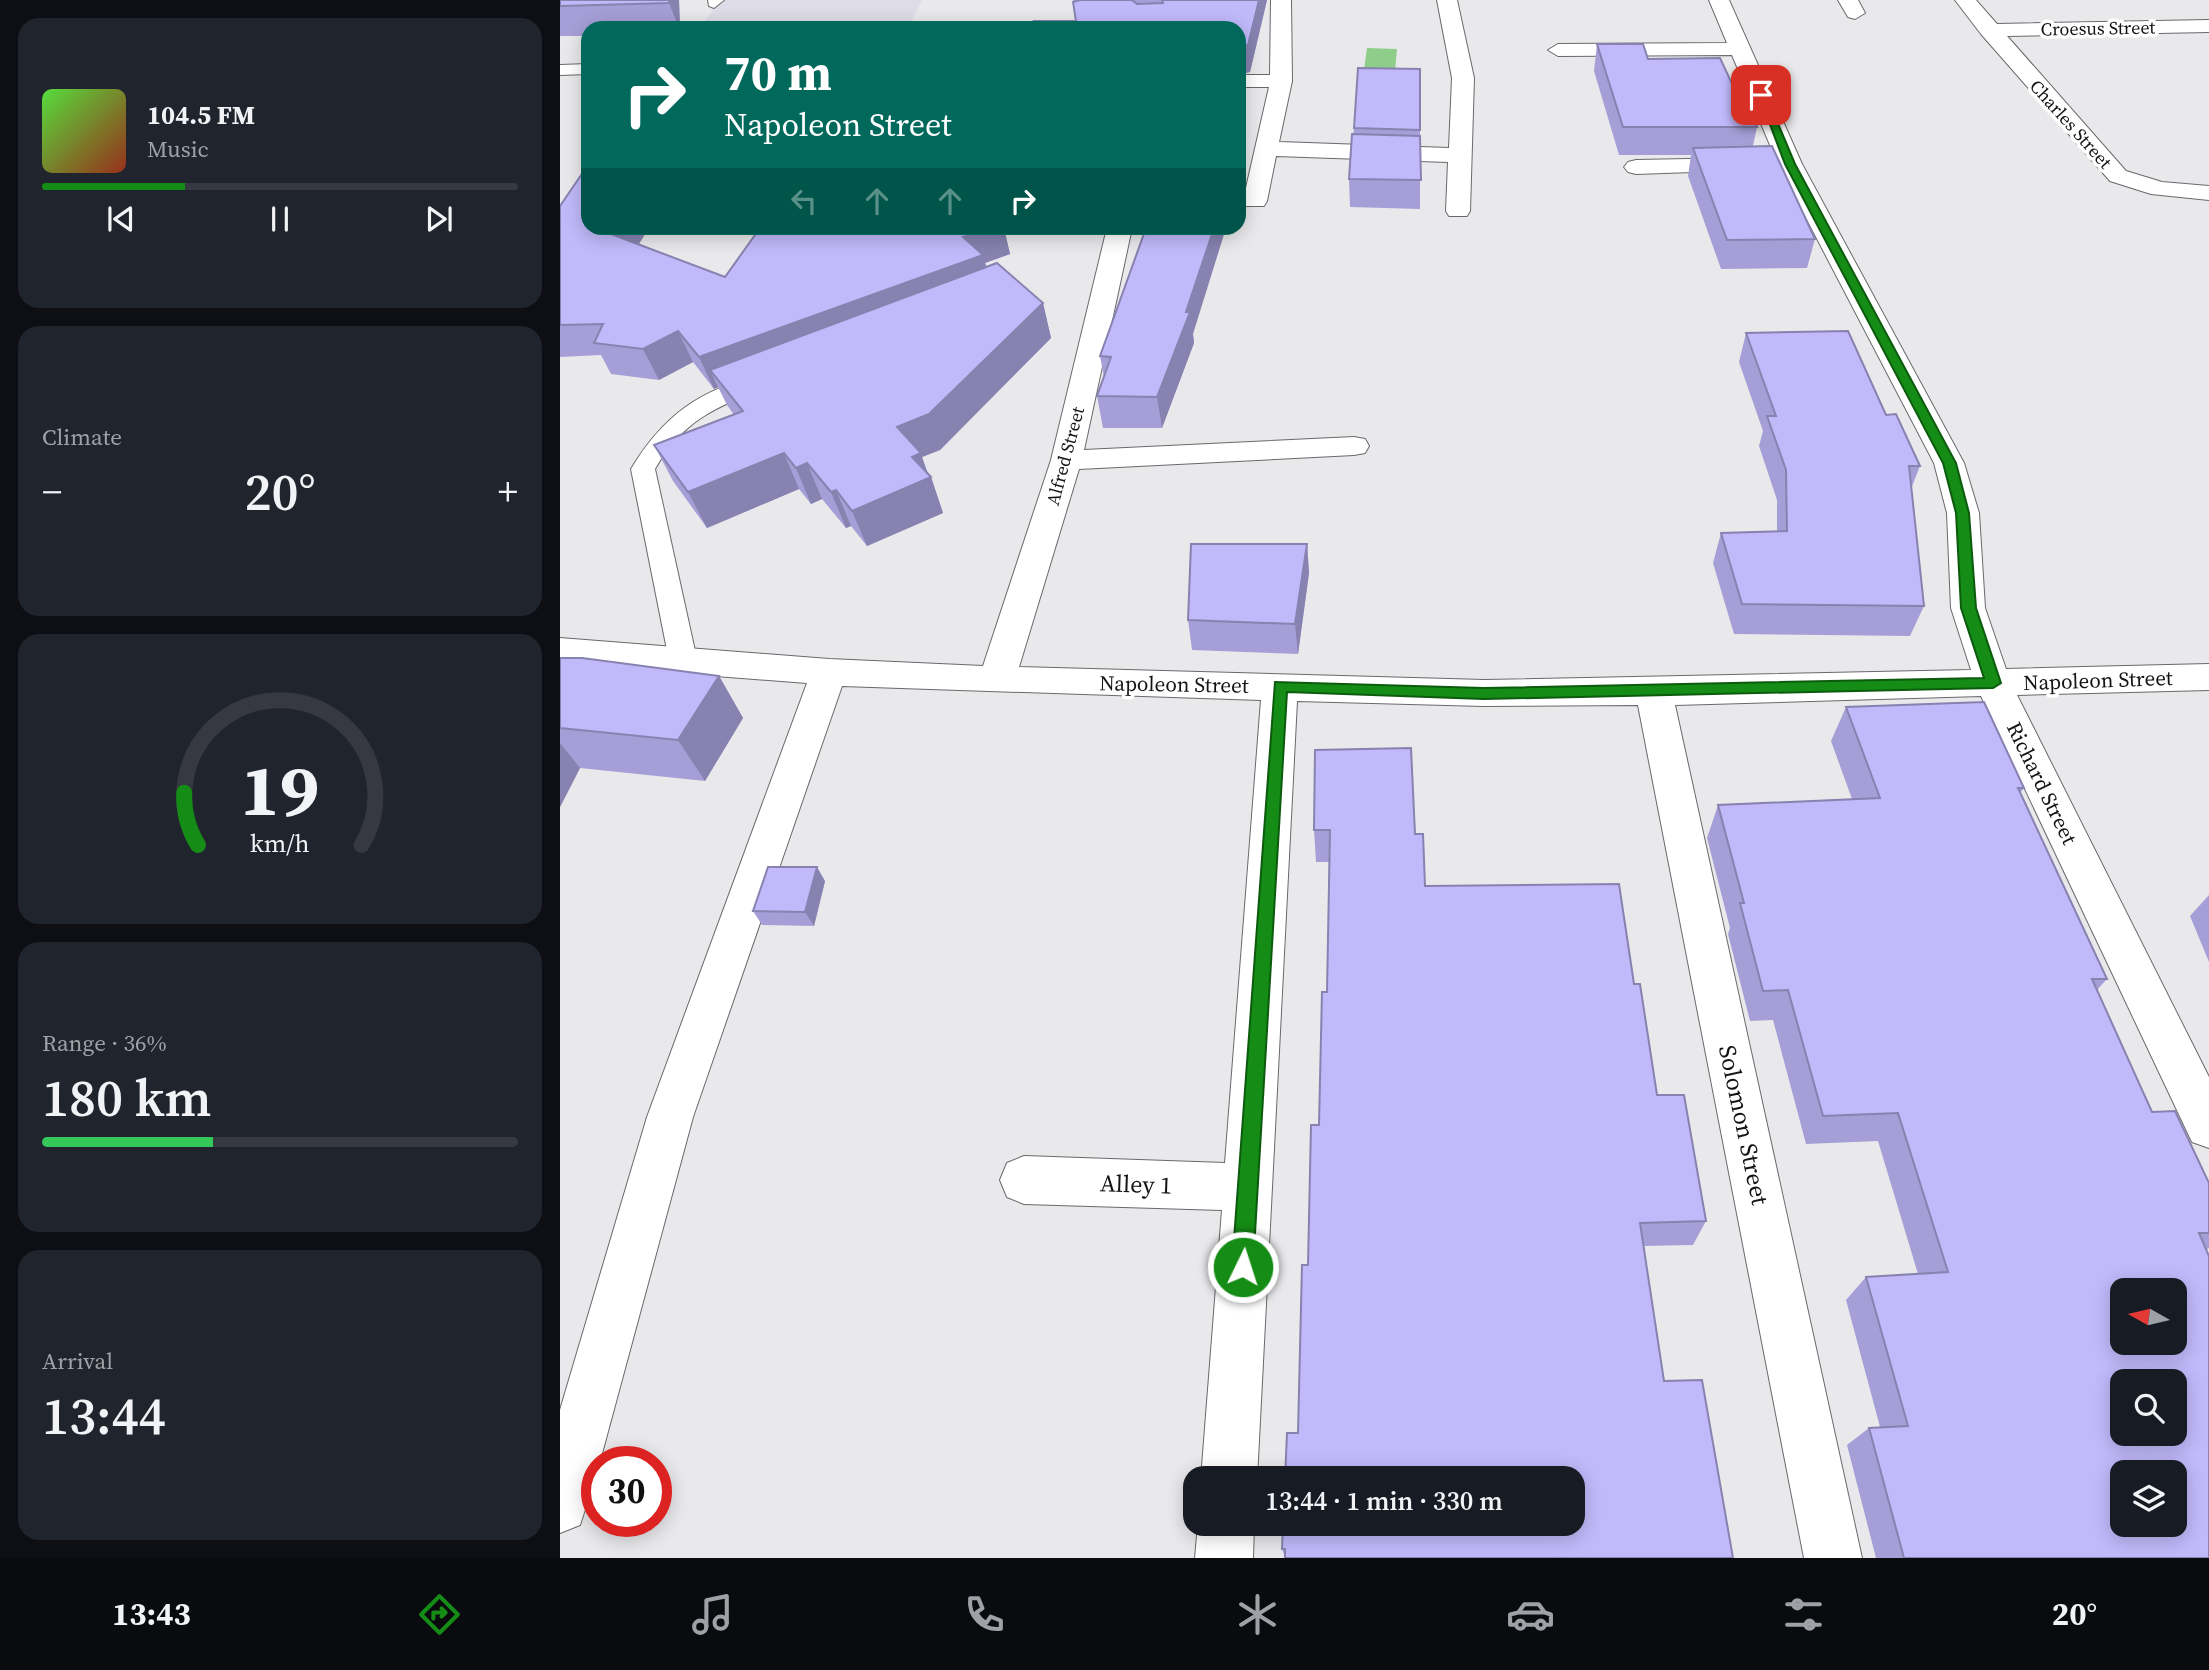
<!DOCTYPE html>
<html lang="en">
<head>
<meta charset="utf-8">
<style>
	:root { --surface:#171b24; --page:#20242c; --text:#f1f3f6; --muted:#9ea1a6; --line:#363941; --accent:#148c15 }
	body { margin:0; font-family:"Source Serif 4",serif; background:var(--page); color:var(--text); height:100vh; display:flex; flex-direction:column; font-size:26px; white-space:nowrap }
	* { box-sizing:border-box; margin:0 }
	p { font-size:23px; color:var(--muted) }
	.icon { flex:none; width:38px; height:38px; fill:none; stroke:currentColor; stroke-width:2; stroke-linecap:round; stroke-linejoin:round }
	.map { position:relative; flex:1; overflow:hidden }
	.details { display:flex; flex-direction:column; gap:18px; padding:18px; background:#0d0f14; width:560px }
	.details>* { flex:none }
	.top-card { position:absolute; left:21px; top:21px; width:665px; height:214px; border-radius:21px; box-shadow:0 4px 18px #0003; background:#00695c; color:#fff; overflow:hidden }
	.needle { width:46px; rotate:278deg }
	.controls { position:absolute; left:1550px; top:1278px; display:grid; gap:14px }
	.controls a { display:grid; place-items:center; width:77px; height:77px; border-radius:14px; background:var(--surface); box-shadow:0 4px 18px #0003; font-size:35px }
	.speed { position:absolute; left:21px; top:1446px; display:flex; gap:14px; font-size:35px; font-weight:700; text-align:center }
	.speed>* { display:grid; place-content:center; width:91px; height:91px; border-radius:50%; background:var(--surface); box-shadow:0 4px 18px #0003; line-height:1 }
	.speed .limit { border:10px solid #d22; background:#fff; color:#111 }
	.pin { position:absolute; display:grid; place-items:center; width:60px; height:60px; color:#fff; margin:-30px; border-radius:14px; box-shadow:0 4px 10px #0006 }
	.me { position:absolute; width:77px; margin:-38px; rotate:4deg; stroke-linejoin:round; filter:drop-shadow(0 0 5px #0008) }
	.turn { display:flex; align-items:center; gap:24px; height:147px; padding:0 28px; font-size:32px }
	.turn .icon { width:91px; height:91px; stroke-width:2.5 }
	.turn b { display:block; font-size:49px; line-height:60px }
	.lanes { display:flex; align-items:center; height:66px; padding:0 28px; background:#0003; justify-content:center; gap:35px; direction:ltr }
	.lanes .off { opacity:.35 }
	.big { font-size:52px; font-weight:600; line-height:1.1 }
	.details .card { flex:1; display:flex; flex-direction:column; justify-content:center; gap:10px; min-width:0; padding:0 24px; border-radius:21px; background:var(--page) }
	.details .dial { align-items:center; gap:0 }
	.dial svg { height:182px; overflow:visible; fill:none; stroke:var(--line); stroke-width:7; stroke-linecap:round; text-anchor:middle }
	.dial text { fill:var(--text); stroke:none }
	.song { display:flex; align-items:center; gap:21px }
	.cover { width:84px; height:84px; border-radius:10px; background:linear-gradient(135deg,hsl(110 70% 55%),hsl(10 70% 35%)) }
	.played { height:7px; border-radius:4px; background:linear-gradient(90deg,var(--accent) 30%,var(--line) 30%) }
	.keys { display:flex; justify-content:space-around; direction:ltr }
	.heat { display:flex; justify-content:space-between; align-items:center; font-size:38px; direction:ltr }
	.charge { height:10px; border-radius:5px; background:linear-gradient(90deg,#34c759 36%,var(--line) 0) }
	.trip { position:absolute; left:623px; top:1466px; width:402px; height:70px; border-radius:21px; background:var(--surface); box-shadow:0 4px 18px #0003; font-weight:600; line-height:70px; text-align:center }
	.menu { display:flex; height:112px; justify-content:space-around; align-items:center; background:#090b0e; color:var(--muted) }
	.menu .icon { width:49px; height:49px }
	.menu .on { color:var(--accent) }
	.menu b { font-size:32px; color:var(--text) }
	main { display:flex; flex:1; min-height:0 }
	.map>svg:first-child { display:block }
	.built { fill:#dedde7 }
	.water { fill:#8fcd8a }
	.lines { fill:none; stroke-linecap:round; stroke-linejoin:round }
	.service-casing { stroke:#69696c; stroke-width:2 }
	.minor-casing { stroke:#69696c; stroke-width:2 }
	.service { fill:#fff; fill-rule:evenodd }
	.minor { fill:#fff; fill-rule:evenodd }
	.wall { fill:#a69fd7 }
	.shaded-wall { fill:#8782af }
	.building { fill:#c1b9fa; stroke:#8782af; stroke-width:2; fill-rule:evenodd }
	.route { fill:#148c15; stroke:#0d5b0e; stroke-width:2 }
	.labels { text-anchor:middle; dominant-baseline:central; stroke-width:7; stroke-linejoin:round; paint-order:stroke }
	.far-street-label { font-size:18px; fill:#141415; stroke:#fff }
	.street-label { font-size:21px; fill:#141415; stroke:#fff }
	.near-street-label { font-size:24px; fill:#141415; stroke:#fff }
</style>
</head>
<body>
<main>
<section class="details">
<div class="card">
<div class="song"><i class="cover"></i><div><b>104.5 FM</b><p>Music</p></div></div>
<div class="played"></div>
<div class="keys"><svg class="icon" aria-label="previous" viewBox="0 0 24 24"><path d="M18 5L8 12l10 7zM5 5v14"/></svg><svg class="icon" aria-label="pause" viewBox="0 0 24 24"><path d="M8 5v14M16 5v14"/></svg><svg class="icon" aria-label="next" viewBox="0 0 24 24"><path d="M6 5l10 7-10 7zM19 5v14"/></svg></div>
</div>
<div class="card"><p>Climate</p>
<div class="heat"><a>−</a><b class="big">20°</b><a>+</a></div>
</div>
<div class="card dial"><svg viewBox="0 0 100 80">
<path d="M14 69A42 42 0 1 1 86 69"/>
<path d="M14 69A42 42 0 0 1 8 46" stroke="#148c15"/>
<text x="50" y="56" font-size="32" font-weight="700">19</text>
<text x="50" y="72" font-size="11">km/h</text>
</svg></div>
<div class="card"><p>Range · 36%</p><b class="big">180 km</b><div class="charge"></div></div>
<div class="card"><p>Arrival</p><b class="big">13:44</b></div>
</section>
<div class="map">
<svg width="1649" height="1558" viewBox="0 0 1649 1558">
	<rect width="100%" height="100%" fill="#e9e9ec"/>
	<!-- built -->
	<path class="built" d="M160,0h202l-14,28h-208z"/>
	<!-- water -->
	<path class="water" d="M807,48l30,1 -2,22 -31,-1z"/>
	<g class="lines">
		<!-- service casing -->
		<g class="service-casing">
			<g id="service">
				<path d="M148,0h16l-10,8 -5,-2z"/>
				<path d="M28,64v10l-28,1v-10z"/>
				<path d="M200,375l8,2 3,5 -3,5c-52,20 -84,32 -113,82l42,191 -4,7 -10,3 -10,-3 -4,-7 -38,-191c32,-53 68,-79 129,-94z"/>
			</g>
		</g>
		<!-- minor casing -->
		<g class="minor-casing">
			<g id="minor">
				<path d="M711,0h20l1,81 -13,61 170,6 3,-70 -15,-78h20l17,78 -4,133 -3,5h-18l-3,-5 2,-49 -172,-6 -9,45 -3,5h-18l-3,-5 26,-114h-30v-12h31z"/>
				<path d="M1149,0h20l73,164 162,299 15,50 6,95 21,61 203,-5v26l-192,5 192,382v71l-17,-6 -211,-446 -306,9 187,853h-58l-166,-853 -154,1 -187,-5 -40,778h-56l21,-269 -198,-6 -17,-7 -7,-17 7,-17 17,-7 201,7 36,-463 -419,-14 -149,431 -93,344h-3v12l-17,52 -20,8v-123l87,-293 160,-434 -247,-19v-26l269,21 154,7 68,-206 56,-232h25l-48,222 270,-13 11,2 4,7 -4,7 -11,2 -275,14 -60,198 465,13 487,-10 -20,-62 -4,-95 -13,-50 -156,-299 -46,-109 -174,1 -10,-6 10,-6 169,-1z"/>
				<path d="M1278,0h20l7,13 -10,6 -7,-2z"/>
				<path d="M1395,0h21l21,24 212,-4v12l-202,4 119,135 36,11 47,4v14l-58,-6 -41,-13 -129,-147z"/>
				<path d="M1182,158l8,2 4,5 -4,5 -114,4 -8,-2 -4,-5 4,-5 8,-2z"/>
				<path d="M638,1524h56l-1,34h-58z"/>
			</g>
		</g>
		<!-- service -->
		<use href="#service" class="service"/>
		<!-- minor -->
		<use href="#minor" class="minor"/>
	</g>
	<!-- wall -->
	<g class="wall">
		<path d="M0,0h119l1,28h-92v8h-28z"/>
		<path d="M513,0h194l-17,72 -5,1 1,17 -2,10 1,19 -210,-92 -1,-6h42z"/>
		<path d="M1037,44l51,15 85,27 24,41 -4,19 62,93 -8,29 -86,1 -33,-93 3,-21h-72l-25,-84z"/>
		<path d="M860,69v140l-70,-2 -1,-28 5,-51z"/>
		<path d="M0,206l79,39 86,32 35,-49h244l6,26 -25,9 2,4 56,36 8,35 -111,112 -18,7 6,16 3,4 12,36 -76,33 -16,-20 -5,2 -24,-29 -11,5 -12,-15 -92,39 -34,-47 -19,-36 80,-30 -7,-10 -9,-18 -4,2 -21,-27 -34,18 -48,-6 -10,-19 -41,2z"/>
		<path d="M1186,333l140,82 34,51 -9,23 13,117 -14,30 -176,-2 -21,-71 8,-30 56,-2v-31l-18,-54 4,-15 -24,-69z"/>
		<path d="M633,334l1,9 -32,85h-59l-6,-32 7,-19 -4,-21z"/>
		<path d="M747,544l2,29 -11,81 -106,-4 -4,-30z"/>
		<path d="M0,658l159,18 24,42 -38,63 -125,-13 -20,39z"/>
		<path d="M1286,707l178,81 -4,5 87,186 -10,11 55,122 57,71v65l-3,2 3,308h-333l-29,-113 22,-17 11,-1 -34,-127 20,-23 52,-3 -40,-133 -72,3 -33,-124 -23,1 -22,-87 2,-6 -23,-90 11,-33 134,-6 -21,-58z"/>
		<path d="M755,750l100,84 10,52 209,98 23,111 49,126 -13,24 -49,1 -359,311 -3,-8 16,-116 10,-168 11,-140 8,-133 2,-130h-13l-2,-32z"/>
		<path d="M265,881l-11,45 -52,-1 -9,-14z"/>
		<path d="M1649,895v67l-19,-46z"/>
	</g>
	<!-- shaded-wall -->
	<g class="shaded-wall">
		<path d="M109,0h10l1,28h-1l-10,-25z"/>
		<path d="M699,0h8l-17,72 -5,1 1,17 -2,10 1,19 -6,13v-86z"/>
		<path d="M680,146l3,30 -4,12v-37z"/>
		<path d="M56,228h33l-23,37 -15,-31z"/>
		<path d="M432,228h12l6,26 -25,9 6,22 -281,85 8,17 -4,2 -15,-32 264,-120z"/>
		<path d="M654,228h12l-33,106 1,9 -32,85 -5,-31z"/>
		<path d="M483,303l8,35 -111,112 -18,7 7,21 2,-1 12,36 -76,33 -15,-35 45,-84z"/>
		<path d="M118,331l15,31 -34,18 -16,-31z"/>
		<path d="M224,453l15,36 -92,39 -19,-36z"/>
		<path d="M247,463l15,36 -11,5 -15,-36z"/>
		<path d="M276,490l15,36 -5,2 -15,-36z"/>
		<path d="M747,544l2,29 -11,81 -3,-30z"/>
		<path d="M159,676l24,42 -38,63 -27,-41z"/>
		<path d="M0,743l20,25 -20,39z"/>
		<path d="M257,867l8,14 -11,45 -9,-14z"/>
	</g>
	<!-- building -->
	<g class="building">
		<path d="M0,0h109v3l-109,3z"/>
		<path d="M520,0h52l5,4 26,-1 -1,-3h97l-11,45 -9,1v-18h-333l2,-6 129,5 -3,-6h42l-3,-19z"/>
		<path d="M1037,44h46l5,15 72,-1 13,28h5l19,41h-134z"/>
		<path d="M679,61l5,1 -5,21z"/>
		<path d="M798,68l62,1v61l-66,-2z"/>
		<path d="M679,90h4l-4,8z"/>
		<path d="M792,134l68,2 1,44 -72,-1z"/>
		<path d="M1212,146l43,93 -88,1 -34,-92z"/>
		<path d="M28,165v63h28l-5,6 114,43 35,-49h232l-29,9 20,18 -284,102 -21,-26 -35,18 -49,-6 9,-19 -43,1v-119z"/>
		<path d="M586,228h68l-28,84h4l-33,85 -60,-1 14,-39 -11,-1z"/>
		<path d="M437,263l46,40 -114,111 -32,13 24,26 -9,4 19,20 -79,34 -16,-21 -5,2 -24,-29 -11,5 -12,-15 -96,39 -34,-47 89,-34 -33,-41z"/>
		<path d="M1288,331l38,84 10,-1 24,52h-11l15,140 -182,-2 -21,-71 66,-2 -1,-61 -19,-54h9l-30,-83z"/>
		<path d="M631,544h116l-12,80 -107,-4z"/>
		<path d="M0,658h22l137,18 -41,64 -118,-12z"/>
		<path d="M1424,702l40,86h-6l89,191h-15l60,133 23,-1 34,72v50h-10l10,23v302h-305l-35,-130 39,-2 -42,-149 82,-5 -50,-159 -75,3 -35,-126 -25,1 -23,-88h4l-26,-98 162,-7 -34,-91zM1563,1290h52v52h-52zM1563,1381h52v52h-52zM1563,1472h52v52h-52z"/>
		<path d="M851,748l4,86h8l2,52 194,-2 15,100h6l17,111h27l22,126 -66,2 24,158 38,-1 31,178h-448v-9h-3l1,-25h290v-45h-288l2,-46h11l4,-168h6l3,-140h8l3,-133h5l3,-162h-16l1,-80z"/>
		<path d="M208,867h49l-12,45 -52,-1z"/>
	</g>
	<!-- route -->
	<path class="route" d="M1198,93l8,2 29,69 161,299 13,50 7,95 25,75 -8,5 -509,11 -197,-7 -34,575 -3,7 -7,3 -8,-3 -3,-7 43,-585 209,6 500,-10 -23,-70 -5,-95 -13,-50 -158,-299z"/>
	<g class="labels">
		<!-- far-street labels -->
		<g class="far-street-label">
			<text transform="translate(1538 28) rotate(-1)">Croesus Street</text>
			<text transform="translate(1511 124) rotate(48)">Charles Street</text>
			<text transform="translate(505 456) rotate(-75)">Alfred Street</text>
		</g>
		<!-- street labels -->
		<g class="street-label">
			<text transform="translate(1538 680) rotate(-2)">Napoleon Street</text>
			<text transform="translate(614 684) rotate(1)">Napoleon Street</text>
			<text transform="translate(1482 783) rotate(64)">Richard Street</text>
		</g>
		<!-- near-street labels -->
		<g class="near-street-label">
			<text transform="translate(1184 1125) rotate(78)">Solomon Street</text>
			<text transform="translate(576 1184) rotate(2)">Alley 1</text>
		</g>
	</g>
</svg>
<div class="controls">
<a><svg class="needle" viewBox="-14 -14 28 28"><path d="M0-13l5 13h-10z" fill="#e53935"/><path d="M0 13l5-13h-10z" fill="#9ea1a6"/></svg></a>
<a><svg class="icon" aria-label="search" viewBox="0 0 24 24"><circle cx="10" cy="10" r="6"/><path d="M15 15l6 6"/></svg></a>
<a><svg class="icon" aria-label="layers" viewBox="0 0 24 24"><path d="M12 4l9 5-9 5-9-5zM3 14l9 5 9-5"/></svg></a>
</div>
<div class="speed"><div class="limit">30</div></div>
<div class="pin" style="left:1201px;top:95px;background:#d93025"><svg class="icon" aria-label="arrive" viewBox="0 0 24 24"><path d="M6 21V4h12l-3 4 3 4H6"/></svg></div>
<svg class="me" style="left:683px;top:1267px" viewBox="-20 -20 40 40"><circle r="17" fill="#148c15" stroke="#fff" stroke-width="3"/><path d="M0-11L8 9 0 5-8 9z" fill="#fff"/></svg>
<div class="trip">13:44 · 1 min · 330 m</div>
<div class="top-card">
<div class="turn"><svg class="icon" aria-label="right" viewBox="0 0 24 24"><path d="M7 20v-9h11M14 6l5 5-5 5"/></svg><div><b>70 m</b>Napoleon Street</div></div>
<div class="lanes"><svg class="icon off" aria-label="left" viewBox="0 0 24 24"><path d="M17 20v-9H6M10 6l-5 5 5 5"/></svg><svg class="icon off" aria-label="ahead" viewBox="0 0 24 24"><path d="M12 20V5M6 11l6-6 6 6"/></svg><svg class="icon off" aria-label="ahead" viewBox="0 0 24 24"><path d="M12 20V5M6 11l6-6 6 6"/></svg><svg class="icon" aria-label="right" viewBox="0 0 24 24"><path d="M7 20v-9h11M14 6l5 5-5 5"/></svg></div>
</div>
</div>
</main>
<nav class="menu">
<b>13:43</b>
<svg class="icon on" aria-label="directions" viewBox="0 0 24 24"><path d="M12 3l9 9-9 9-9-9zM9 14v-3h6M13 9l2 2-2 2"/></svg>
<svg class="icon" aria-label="music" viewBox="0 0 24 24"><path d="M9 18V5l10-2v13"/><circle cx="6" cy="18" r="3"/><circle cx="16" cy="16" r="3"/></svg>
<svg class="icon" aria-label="phone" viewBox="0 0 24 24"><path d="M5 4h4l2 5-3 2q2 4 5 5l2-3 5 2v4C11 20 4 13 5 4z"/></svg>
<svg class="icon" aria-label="climate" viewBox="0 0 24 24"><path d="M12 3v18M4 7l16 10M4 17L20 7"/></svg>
<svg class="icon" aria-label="car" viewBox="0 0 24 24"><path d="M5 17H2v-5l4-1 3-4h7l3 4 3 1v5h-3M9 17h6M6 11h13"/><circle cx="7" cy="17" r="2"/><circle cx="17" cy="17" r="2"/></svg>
<svg class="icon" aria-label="filters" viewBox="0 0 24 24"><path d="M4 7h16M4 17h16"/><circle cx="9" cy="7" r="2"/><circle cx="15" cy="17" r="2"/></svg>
<b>20°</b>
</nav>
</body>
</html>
